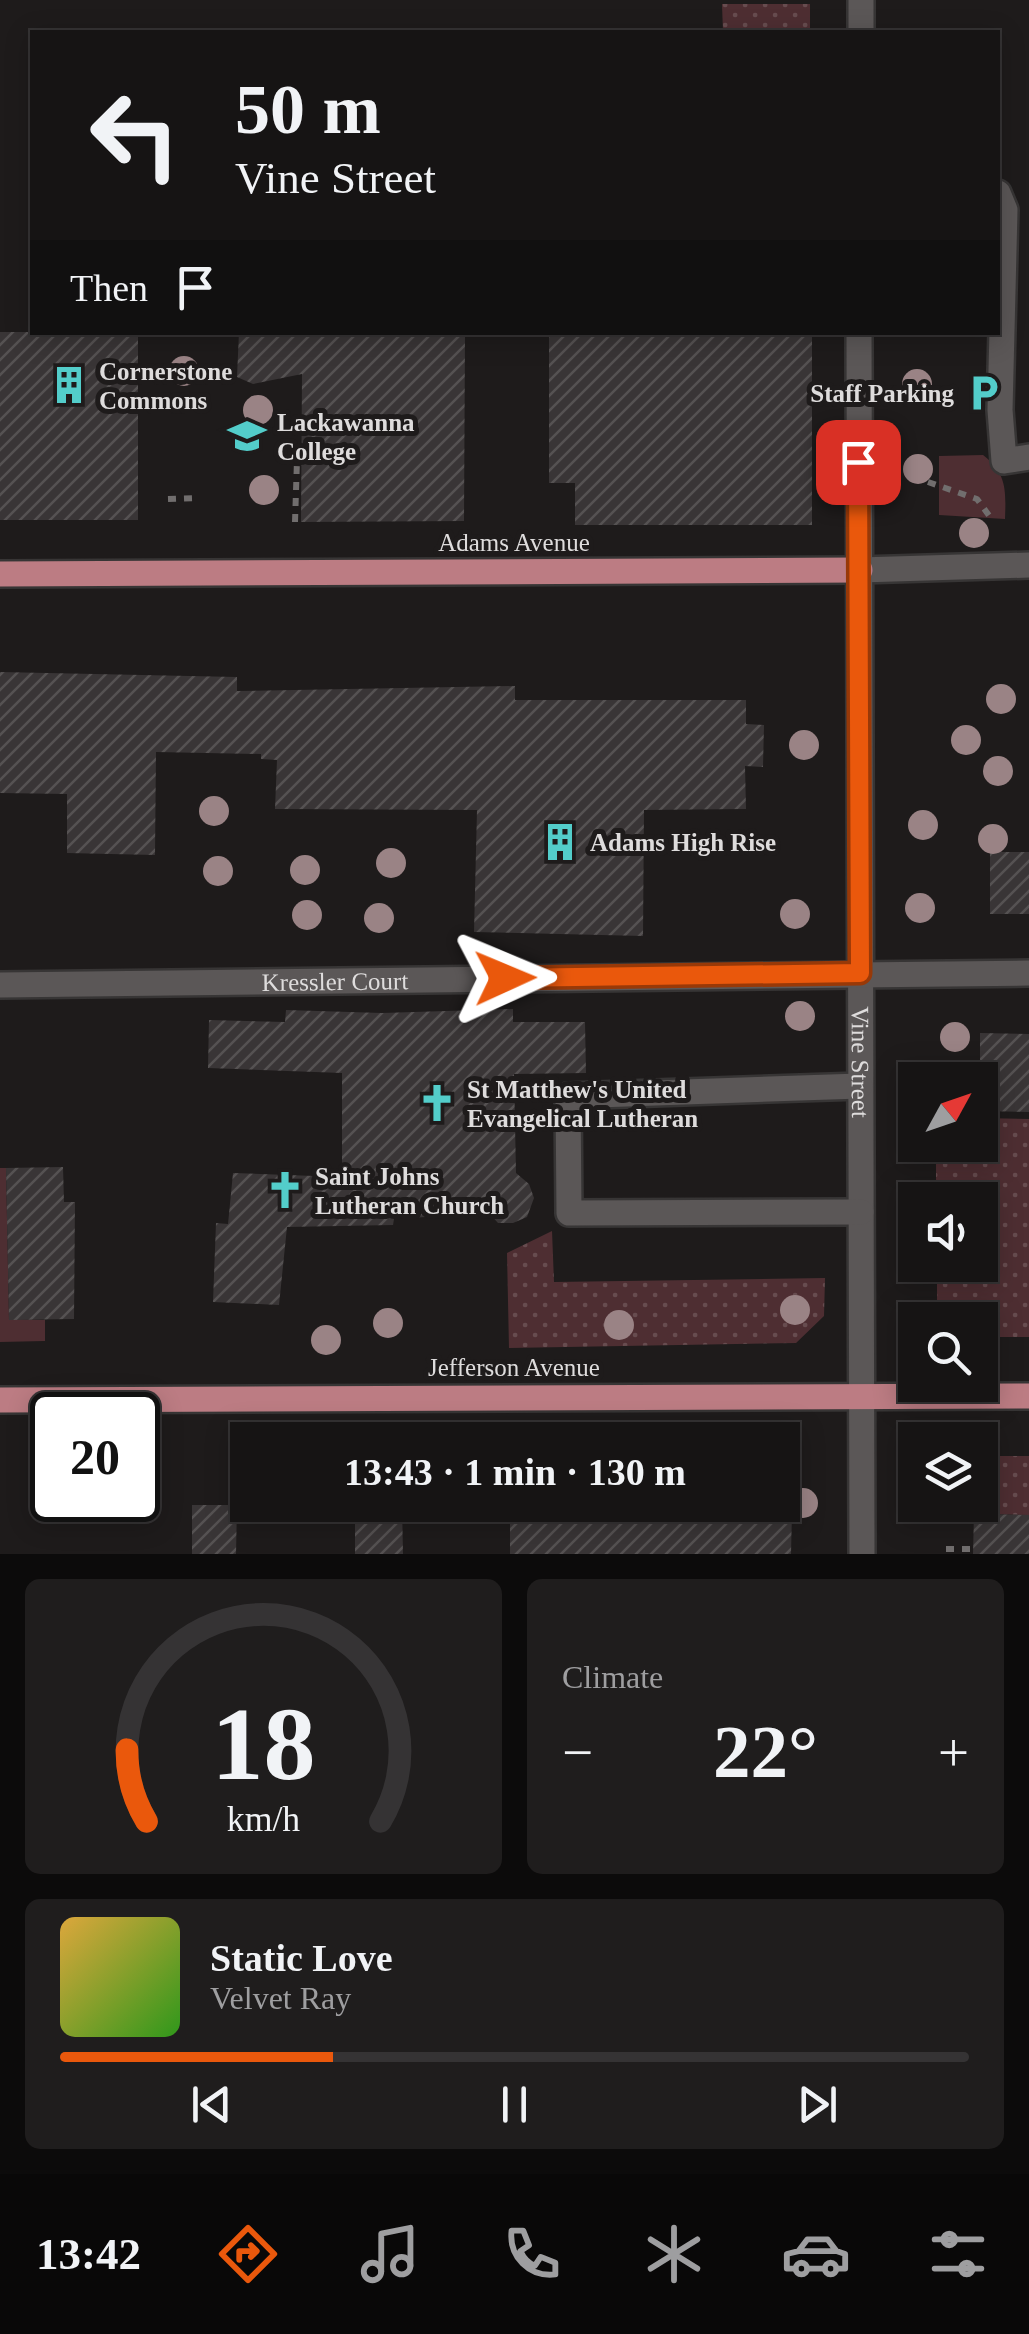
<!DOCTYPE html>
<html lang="en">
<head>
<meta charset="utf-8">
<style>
	:root { --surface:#161414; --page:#1f1d1d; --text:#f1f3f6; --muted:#9e9ea0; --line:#353334; --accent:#ea580c }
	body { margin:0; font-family:"Times New Roman",serif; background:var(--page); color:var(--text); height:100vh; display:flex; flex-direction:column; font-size:38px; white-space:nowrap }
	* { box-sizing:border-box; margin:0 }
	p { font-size:32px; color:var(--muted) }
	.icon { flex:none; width:55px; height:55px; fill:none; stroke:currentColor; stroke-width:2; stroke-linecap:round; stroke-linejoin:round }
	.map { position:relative; height:1554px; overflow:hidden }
	.details { display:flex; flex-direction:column; gap:25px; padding:25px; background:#0c0b0b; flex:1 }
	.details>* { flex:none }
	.guide { position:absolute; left:30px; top:30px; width:970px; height:305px; border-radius:0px; box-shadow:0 5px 25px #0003,0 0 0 2px var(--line); background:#161414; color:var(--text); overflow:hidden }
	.needle { width:65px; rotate:50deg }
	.buttons { position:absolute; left:898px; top:1062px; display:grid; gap:20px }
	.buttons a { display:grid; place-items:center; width:100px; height:100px; border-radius:0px; background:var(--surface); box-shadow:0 5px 25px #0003,0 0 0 2px var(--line); font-size:50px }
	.speed { position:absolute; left:30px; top:1392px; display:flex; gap:20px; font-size:50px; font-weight:700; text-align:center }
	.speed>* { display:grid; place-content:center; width:130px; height:130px; border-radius:50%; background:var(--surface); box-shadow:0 5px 25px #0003,0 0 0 2px var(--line); line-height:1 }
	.speed .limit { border:5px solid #111; border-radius:15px; background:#fff; color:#111 }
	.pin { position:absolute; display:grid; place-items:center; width:85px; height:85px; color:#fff; margin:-42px; border-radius:20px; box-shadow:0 5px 15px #0006 }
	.me { position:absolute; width:110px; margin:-55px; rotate:89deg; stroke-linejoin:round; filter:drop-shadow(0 0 8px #0008) }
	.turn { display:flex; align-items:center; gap:35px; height:210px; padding:0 40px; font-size:45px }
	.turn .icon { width:130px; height:130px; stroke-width:2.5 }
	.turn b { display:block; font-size:70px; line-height:85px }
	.then { display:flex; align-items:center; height:95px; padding:0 40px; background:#0003; gap:20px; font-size:38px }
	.big { font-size:75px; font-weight:800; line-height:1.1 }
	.details .widget { flex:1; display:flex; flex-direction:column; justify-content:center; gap:15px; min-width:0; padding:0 35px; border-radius:15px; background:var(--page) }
	.details .dial { align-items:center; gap:0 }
	.dial svg { height:260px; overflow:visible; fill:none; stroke:var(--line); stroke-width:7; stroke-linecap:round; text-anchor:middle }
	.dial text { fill:var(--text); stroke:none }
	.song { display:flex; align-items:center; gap:30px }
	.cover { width:120px; height:120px; border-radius:15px; background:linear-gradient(135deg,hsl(40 70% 55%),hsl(110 70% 35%)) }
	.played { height:10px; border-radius:5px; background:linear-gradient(90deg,var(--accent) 30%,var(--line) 30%) }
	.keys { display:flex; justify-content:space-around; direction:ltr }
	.heat { display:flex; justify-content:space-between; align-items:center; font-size:55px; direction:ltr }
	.details .tiles { flex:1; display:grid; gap:25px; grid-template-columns:1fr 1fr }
	.widget:last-child { grid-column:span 2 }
	.trip { position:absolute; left:230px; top:1422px; width:570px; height:100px; border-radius:0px; background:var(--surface); box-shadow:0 5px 25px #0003,0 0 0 2px var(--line); font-weight:800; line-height:100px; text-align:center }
	.tabs { display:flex; height:160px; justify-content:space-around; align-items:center; background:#090808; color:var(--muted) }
	.tabs .icon { width:70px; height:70px }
	.tabs .on { color:var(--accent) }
	.tabs b { font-size:45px; color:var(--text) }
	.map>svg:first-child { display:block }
	.grass { fill:url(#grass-dots) }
	.garden { fill:#4e2e32 }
	.building { fill:url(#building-hatch) }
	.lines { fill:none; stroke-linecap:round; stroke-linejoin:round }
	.minor-casing { stroke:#373535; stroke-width:30 }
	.major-casing { stroke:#373535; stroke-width:30 }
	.path { stroke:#716e6e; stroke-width:6; stroke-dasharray:8 8; stroke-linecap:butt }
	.minor { stroke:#5b5757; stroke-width:25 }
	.major { stroke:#bc7c83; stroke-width:25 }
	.tree { fill:#9a8385 }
	.route-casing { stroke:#983908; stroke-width:25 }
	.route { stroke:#ea580c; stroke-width:18 }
	.labels { text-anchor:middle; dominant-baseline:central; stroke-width:10; stroke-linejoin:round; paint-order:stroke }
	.poi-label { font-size:25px; font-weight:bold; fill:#dedcdc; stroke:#1e1b1b; text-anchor:start }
	.street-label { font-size:25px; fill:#dedcdc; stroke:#1e1b1b }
</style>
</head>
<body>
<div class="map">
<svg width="1029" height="1554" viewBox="0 0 1029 1554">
	<defs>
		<pattern id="grass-dots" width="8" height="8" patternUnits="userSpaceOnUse" patternTransform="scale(2.5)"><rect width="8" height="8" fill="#4e2e32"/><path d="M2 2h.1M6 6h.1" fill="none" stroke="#674c4f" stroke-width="1.8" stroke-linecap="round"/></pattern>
		<pattern id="building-hatch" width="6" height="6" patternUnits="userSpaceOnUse" patternTransform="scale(2.5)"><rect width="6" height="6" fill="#393536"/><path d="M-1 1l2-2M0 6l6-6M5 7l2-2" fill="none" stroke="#555252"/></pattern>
	</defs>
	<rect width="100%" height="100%" fill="#1e1b1b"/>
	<!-- grass -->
	<g class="grass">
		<path d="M722,4h88v28h-87z"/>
		<path d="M980,1118l49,1v218h-49v-17h-43v-55h43v-65h-44v-55h44z"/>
		<path d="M552,1231l2,51 271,-4 -1,38 -28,27 -287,5 -2,-95z"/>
		<path d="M980,1456h49v59l-55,-1v-9h6z"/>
	</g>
	<!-- garden -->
	<g class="garden">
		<path d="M983,455c24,18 23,36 22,64l-66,-4v-59z"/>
		<path d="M0,1168h6l3,151 36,1v21l-45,1z"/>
	</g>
	<!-- building -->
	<g class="building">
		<rect x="0" y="332" width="138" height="188"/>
		<path d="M239,332l226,2 -1,187 -163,1 1,-148 -49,10 -16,-7z"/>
		<path d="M549,332h263v193h-237v-42h-26z"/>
		<path d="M0,672l237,5v14l278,-5v14h231v24l18,1 -1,42 -18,-1 1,43 -102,1 -1,126 -169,-4 3,-122 -202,-1 2,-49 -16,-1v-5l-105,-2 -1,103 -88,-2v-59l-67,-1z"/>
		<rect x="990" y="852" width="39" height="62"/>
		<path d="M513,1009v13h72l1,51 -72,1 2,99 13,11 5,14 -7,19 -14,6h-15l-9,-10 -95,6 -1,6 -106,2 -8,78 -66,-3 3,-79 12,1 5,-51 109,4v-104l-134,-5 1,-48 76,2 1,-12 96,3z"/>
		<path d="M980,1033l49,1v78l-49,-1z"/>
		<path d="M63,1167l1,35h11l-1,117 -65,1 -3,-152z"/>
		<path d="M192,1505h45l-1,49h-44z"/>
		<path d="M355,1505h47l1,49h-48z"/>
		<path d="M510,1505h156v5l126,2 -1,42h-281z"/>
		<path d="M974,1514l55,1v39h-56z"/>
	</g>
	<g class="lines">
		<!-- minor casing -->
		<g class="minor-casing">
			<g id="minor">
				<path d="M861,32v-32"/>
				<path d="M998,193l7,17 -5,200 4,51 25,-4"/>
				<path id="s1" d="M859,332l3,1222"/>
				<path d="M860,570l169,-5"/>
				<path id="s2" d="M0,985l1029,-12"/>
				<path d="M860,1086l-292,10 1,117 292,-1"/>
			</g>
		</g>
		<!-- major casing -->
		<g class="major-casing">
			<g id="major">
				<path d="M0,574l860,-4"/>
				<path d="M0,1400l1029,-4"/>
			</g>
		</g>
		<!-- path -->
		<g class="path">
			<path d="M928,482l49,17 16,22"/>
			<path d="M168,499l29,-1"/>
			<path d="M295,522l2,-62"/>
			<path d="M946,1549h27"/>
		</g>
		<!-- minor -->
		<use href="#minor" class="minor"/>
		<!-- major -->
		<use href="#major" class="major"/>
	</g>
	<!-- trees -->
	<g class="tree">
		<circle cx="184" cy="371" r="15"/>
		<circle cx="917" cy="384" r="15"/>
		<circle cx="258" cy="410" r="15"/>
		<circle cx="918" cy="469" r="15"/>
		<circle cx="264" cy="490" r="15"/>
		<circle cx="974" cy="533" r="15"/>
		<circle cx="1001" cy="699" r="15"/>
		<circle cx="966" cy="740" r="15"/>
		<circle cx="804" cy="745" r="15"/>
		<circle cx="998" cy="771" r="15"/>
		<circle cx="214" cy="811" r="15"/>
		<circle cx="923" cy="825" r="15"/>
		<circle cx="993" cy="839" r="15"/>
		<circle cx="391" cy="863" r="15"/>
		<circle cx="305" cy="870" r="15"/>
		<circle cx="218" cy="871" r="15"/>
		<circle cx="920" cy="908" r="15"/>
		<circle cx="795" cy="914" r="15"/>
		<circle cx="307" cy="915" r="15"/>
		<circle cx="379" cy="918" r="15"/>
		<circle cx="800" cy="1016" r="15"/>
		<circle cx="955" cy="1037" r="15"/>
		<circle cx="795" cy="1310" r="15"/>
		<circle cx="388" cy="1323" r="15"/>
		<circle cx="619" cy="1325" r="15"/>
		<circle cx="326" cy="1340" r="15"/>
		<circle cx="803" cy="1503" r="15"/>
	</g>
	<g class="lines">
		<!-- route casing -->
		<g class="route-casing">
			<path id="route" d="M505,978l355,-5 -2,-511"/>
		</g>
		<!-- route -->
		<use href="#route" class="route"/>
	</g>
	<!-- icons -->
	<defs>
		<g id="building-bare" transform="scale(3)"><path d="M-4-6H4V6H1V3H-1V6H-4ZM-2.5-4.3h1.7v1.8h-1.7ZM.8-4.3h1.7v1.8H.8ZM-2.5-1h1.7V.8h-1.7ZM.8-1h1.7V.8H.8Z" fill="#53cdca" stroke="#1e1b1b" stroke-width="2.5" paint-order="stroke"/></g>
		<g id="parking-bare" transform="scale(3)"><path d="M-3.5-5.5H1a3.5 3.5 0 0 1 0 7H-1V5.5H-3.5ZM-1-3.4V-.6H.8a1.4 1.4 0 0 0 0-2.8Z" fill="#53cdca" stroke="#1e1b1b" stroke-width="2.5" paint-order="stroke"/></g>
		<g id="university-bare" transform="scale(3)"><path d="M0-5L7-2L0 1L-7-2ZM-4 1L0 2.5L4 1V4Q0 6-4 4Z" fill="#53cdca" stroke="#1e1b1b" stroke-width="2.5" paint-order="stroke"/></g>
		<g id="church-bare" transform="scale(3)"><path d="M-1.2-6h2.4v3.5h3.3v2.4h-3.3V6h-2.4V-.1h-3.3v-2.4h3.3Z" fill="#53cdca" stroke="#1e1b1b" stroke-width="2.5" paint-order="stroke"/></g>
	</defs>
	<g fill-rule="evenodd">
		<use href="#building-bare" x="69" y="385"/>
		<use href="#parking-bare" x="984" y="393"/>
		<use href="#university-bare" x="247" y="436"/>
		<use href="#building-bare" x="560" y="842"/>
		<use href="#church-bare" x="437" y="1103"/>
		<use href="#church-bare" x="285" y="1190"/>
	</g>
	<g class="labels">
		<!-- poi labels -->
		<g class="poi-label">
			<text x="99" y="371">Cornerstone<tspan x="99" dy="29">Commons</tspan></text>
			<text x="954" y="393" text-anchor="end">Staff Parking</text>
			<text x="277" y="422">Lackawanna<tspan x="277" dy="29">College</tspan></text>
			<text x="590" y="842">Adams High Rise</text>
			<text x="467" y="1089">St Matthew's United<tspan x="467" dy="29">Evangelical Lutheran</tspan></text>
			<text x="315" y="1176">Saint Johns<tspan x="315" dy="29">Lutheran Church</tspan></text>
		</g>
		<!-- street labels -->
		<g class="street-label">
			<text x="514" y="542">Adams Avenue</text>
			<text stroke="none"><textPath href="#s2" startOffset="335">Kressler Court</textPath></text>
			<text stroke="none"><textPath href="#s1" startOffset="730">Vine Street</textPath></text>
			<text x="514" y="1367">Jefferson Avenue</text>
		</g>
	</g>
</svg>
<div class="buttons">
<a><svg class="needle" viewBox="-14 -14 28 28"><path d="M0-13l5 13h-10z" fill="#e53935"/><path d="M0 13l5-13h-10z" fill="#9e9ea0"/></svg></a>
<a><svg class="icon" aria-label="sound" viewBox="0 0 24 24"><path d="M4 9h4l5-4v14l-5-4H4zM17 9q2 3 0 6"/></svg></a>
<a><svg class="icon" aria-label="search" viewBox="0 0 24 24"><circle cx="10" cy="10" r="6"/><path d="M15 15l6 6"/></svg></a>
<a><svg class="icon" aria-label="layers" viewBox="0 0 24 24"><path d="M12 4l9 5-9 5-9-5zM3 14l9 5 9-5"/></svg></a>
</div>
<div class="speed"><div class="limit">20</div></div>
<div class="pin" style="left:858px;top:462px;background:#d93025"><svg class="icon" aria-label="arrive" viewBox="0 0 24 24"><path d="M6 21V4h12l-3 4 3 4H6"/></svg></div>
<svg class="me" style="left:505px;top:978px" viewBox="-20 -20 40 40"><path d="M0-17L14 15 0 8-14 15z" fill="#ea580c" stroke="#fff" stroke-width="4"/></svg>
<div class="trip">13:43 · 1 min · 130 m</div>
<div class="guide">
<div class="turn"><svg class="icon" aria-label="left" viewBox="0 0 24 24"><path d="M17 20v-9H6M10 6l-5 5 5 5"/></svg><div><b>50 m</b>Vine Street</div></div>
<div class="then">Then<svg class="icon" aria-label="arrive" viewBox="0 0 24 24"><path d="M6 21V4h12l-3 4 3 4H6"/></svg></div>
</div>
</div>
<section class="details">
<div class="tiles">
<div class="widget dial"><svg viewBox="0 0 100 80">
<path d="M14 69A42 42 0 1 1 86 69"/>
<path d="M14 69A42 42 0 0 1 8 47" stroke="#ea580c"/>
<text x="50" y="56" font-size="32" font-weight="700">18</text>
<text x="50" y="72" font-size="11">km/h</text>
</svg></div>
<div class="widget"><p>Climate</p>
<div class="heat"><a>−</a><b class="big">22°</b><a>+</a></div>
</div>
<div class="widget">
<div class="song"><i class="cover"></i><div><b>Static Love</b><p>Velvet Ray</p></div></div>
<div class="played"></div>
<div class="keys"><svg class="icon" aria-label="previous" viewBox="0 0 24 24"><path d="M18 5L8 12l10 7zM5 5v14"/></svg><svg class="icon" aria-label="pause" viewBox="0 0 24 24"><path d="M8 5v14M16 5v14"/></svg><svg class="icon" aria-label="next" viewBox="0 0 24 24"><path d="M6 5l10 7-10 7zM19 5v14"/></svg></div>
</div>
</div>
</section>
<nav class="tabs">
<b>13:42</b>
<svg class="icon on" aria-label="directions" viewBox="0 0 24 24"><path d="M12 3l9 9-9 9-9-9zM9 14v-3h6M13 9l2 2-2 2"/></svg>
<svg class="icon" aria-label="music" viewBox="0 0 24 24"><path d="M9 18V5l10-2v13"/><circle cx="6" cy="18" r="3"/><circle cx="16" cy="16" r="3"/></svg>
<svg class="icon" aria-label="phone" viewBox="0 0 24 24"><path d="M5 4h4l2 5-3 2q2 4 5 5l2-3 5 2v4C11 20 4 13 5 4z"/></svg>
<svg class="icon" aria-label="climate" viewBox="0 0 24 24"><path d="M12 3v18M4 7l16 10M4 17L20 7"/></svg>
<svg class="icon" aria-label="car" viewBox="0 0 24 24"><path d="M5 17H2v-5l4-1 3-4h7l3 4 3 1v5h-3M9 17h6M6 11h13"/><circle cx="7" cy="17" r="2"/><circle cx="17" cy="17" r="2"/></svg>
<svg class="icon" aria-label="filters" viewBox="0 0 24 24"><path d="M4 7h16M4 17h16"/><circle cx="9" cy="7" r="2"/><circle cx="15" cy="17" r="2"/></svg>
</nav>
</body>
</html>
